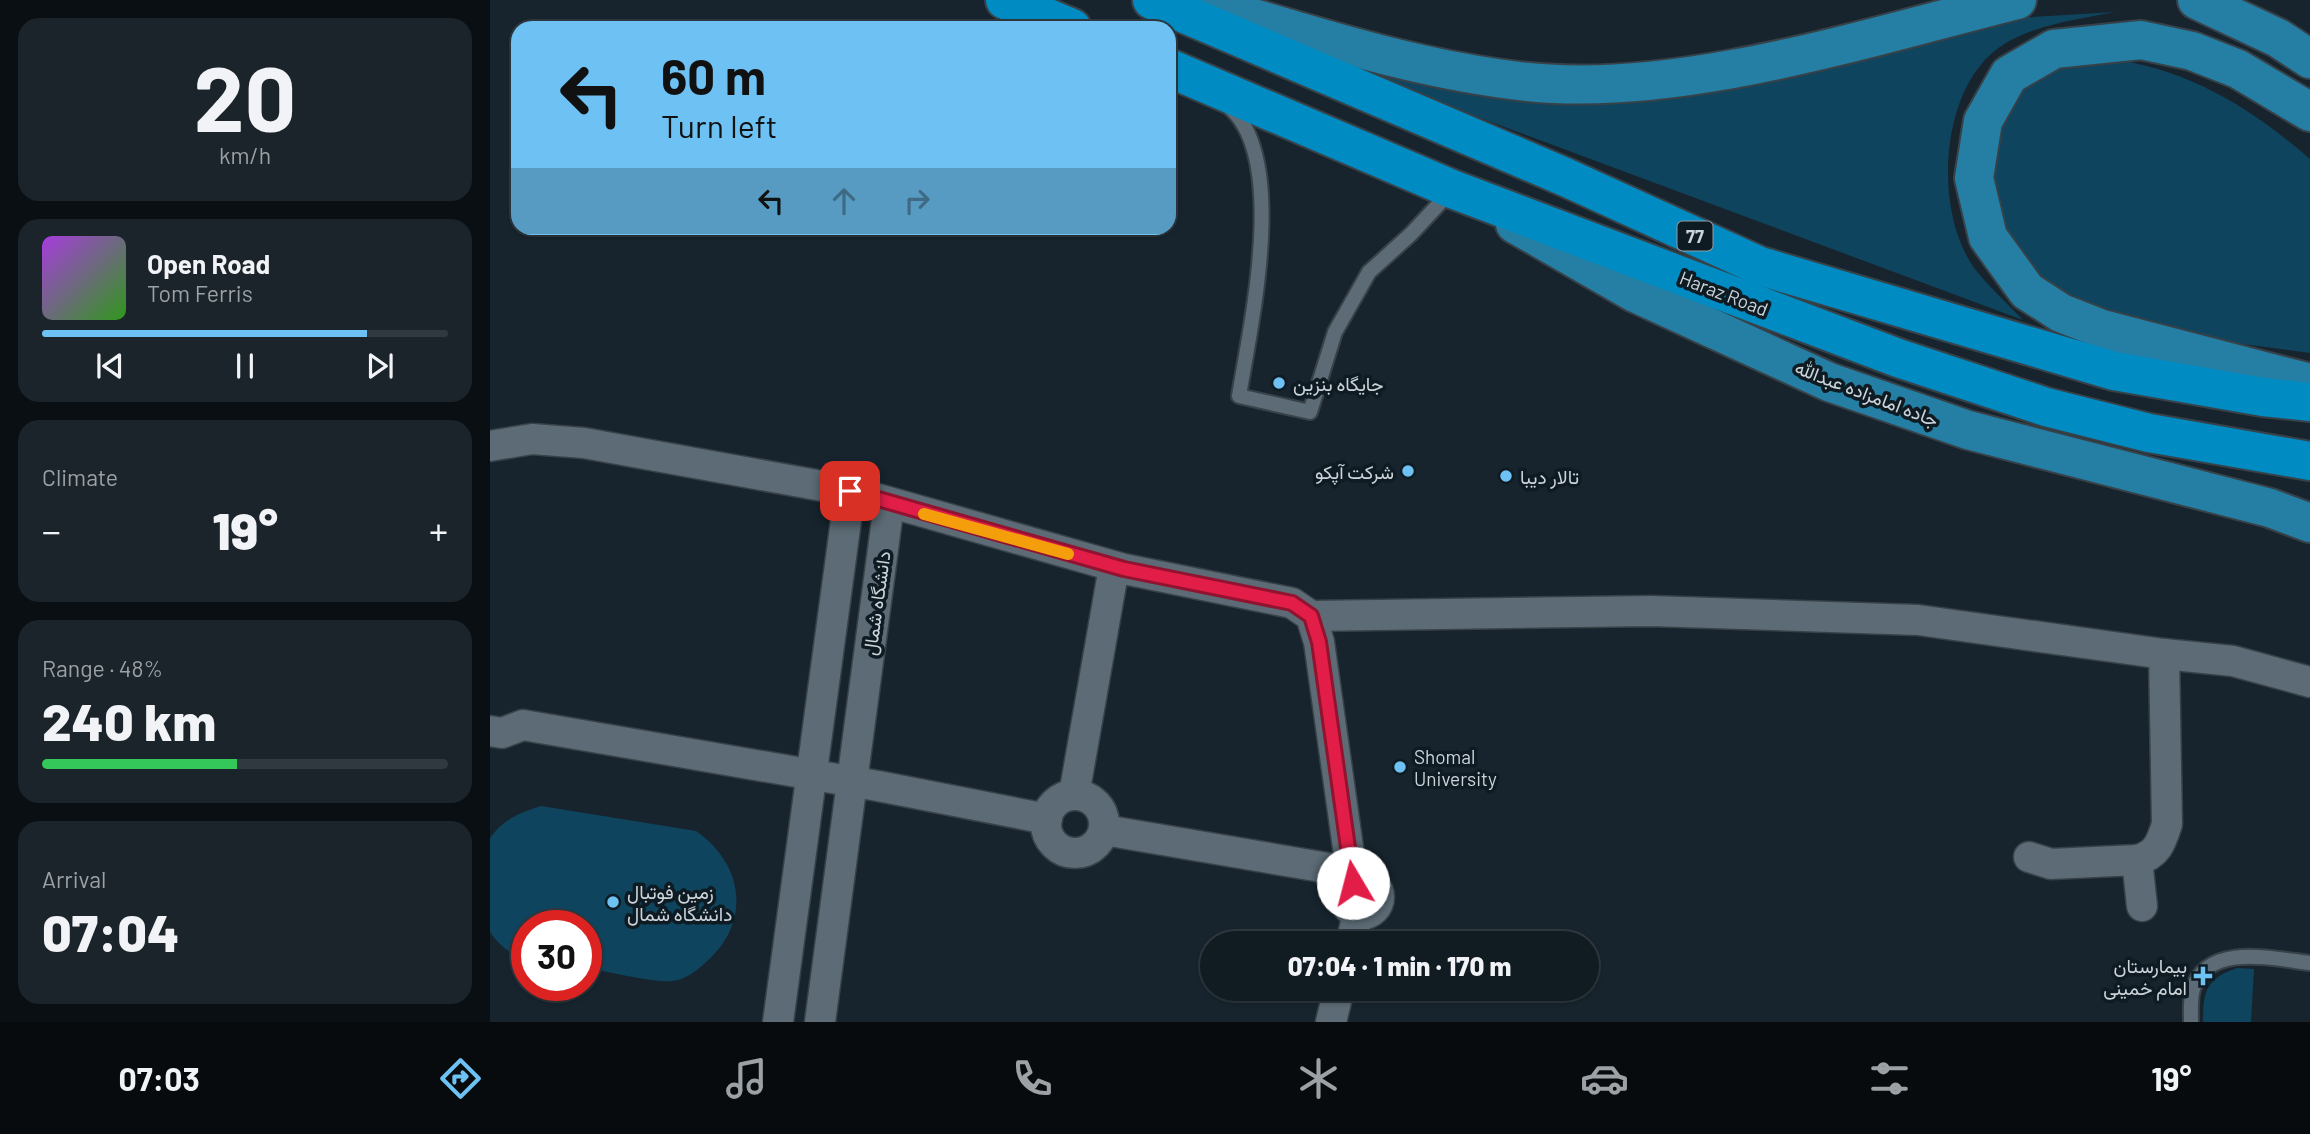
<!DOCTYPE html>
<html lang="en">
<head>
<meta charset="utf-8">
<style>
	:root { --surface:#111b22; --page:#1a242a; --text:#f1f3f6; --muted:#9ca1a5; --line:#303940; --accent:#6dc2f3 }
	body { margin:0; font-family:Barlow,Vazirmatn,sans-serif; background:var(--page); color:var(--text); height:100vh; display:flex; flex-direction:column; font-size:26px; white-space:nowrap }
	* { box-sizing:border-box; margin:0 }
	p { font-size:23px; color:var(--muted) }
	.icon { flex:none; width:38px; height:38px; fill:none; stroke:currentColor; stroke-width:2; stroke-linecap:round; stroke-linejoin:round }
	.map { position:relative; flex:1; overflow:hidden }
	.sheet { display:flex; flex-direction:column; gap:18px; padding:18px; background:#090f13; width:490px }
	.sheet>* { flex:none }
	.banner { position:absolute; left:21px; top:21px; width:665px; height:214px; border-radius:21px; box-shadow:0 2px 5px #0004,0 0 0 2px var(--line); background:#6dc2f3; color:#111; overflow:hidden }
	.speed { position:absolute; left:21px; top:910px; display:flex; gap:14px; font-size:35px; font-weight:700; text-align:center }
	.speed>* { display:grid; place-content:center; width:91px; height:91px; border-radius:50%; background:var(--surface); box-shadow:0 2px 5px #0004,0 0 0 2px var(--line); line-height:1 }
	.speed .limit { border:10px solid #d22; background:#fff; color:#111 }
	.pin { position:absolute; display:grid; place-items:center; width:60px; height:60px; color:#fff; margin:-30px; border-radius:14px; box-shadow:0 4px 10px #0006 }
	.me { position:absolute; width:77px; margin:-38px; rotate:352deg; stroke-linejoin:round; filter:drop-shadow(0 0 5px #0008) }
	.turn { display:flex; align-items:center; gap:24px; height:147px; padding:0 35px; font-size:32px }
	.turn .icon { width:91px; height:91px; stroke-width:2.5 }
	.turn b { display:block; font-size:49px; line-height:60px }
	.lanes { display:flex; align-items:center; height:66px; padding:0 35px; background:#0003; justify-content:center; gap:35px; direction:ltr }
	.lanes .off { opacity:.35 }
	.big { font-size:52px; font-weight:800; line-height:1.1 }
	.sheet .card { flex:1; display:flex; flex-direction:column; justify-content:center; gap:10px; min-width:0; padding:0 24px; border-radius:21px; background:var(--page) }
	.sheet .dial { align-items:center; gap:0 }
	.dial b { font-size:91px; line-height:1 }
	.song { display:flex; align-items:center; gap:21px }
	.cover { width:84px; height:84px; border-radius:10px; background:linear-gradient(135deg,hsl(280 70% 55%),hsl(110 70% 35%)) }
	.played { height:7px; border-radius:4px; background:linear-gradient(90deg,var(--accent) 80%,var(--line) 80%) }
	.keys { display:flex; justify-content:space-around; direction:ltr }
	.heat { display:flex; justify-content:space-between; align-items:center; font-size:38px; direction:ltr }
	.charge { height:10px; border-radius:5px; background:linear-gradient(90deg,#34c759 48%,var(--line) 0) }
	.trip { position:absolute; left:710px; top:931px; width:399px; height:70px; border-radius:35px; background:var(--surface); box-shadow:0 2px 5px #0004,0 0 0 2px var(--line); font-weight:800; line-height:70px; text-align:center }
	.tab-bar { display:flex; height:112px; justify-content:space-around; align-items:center; background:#070b0e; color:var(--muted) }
	.tab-bar .icon { width:49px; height:49px }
	.tab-bar .selected { color:var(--accent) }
	.tab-bar b { font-size:32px; color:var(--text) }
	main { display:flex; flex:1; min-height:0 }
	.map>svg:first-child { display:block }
	.green { fill:#0f445e }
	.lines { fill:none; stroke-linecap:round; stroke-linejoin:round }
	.lane-casing { stroke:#374148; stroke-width:18 }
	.street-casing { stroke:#374148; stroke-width:33 }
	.primary-casing { stroke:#374148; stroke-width:42 }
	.highway-casing { stroke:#374148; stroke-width:42 }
	.lane { stroke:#5c6b75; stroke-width:14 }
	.street { stroke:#5c6b75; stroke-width:30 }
	.primary { stroke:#257ea4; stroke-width:38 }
	.highway { stroke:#008bc3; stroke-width:38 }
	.route-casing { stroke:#92132f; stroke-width:18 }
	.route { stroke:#e11d48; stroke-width:12 }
	.slow { stroke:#f59e0b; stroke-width:12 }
	.poi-dot { fill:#6dc2f3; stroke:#0e1b23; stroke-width:2.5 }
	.labels { text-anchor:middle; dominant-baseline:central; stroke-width:7; stroke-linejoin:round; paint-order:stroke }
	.shield { fill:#0e1b23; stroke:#939ca3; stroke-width:2 }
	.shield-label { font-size:18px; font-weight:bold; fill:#ccd4da }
	.street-label { font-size:19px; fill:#ccd4da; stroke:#0e1b23 }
	.poi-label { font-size:19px; fill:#ccd4da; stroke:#0e1b23; text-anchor:start }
</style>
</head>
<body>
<main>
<section class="sheet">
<div class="card dial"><b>20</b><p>km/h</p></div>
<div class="card">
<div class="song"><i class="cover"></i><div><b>Open Road</b><p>Tom Ferris</p></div></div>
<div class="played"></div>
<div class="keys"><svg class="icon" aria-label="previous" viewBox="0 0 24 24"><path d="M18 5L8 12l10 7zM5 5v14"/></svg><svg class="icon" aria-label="pause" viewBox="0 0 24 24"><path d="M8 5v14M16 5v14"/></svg><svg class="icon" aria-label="next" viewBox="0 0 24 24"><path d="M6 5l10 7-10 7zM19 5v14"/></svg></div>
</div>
<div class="card"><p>Climate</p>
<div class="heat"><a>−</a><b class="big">19°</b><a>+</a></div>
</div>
<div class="card"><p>Range · 48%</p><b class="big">240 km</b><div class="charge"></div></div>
<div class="card"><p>Arrival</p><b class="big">07:04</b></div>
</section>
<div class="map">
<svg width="1820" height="1022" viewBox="0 0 1820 1022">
	<rect width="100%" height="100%" fill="#17242d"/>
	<!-- green -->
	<g class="green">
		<path d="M1625,12c-40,8 -94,14 -125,43 -51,47 -55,160 -15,214 14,18 32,34 48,51l-594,-221 -88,-38 178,37 498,-80z"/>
		<path d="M1615,58c81,10 144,48 205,101v194l-121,-16 -69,-18 -83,-37 -36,-42 -13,-89 21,-51 41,-32z"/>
		<path d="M51,806l155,25c48,33 56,92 9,132 -8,8 -21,17 -33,18 -19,2 -65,-10 -86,-13v-42h-59v32c-16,-2 -28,-13 -37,-26v-94c14,-19 29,-25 51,-32z"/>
		<path d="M1747,968l17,1 -3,53h-48c0,-31 3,-43 34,-54z"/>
	</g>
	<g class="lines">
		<!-- lane casing -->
		<g class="lane-casing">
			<g id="lane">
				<path d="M739,107c60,52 21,220 10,289l71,16 25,-80 34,-60 42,-38 41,-44"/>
				<path d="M1701,1022c0,-10 -1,-23 2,-33 14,-47 82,-30 117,-26"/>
			</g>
		</g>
		<!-- street casing -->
		<g class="street-casing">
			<g id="street">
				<path d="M0,446l42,-7 52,4 266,48 274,78 168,34 19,13 8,26 34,241"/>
				<path d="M821,616l340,-5 267,9 246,34 3,170c-6,19 -10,31 -30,36l-86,4 -22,-7"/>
				<path d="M1674,654l69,7 77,21"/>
				<path d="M0,731l12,2 21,-8 355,61 169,33"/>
				<path d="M584,795l40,-228"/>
				<circle cx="585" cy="824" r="29"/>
				<path d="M614,830l247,42"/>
				<path d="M1647,860l5,46"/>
				<circle cx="872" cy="897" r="17"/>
				<path d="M861,943l7,-29"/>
				<path d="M288,1022l72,-531"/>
				<path d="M330,1022l69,-518"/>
				<path d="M841,1022l8,-33"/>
			</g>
		</g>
		<!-- primary casing -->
		<g class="primary-casing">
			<g id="primary">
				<path d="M703,0c110,32 220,70 335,82 152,16 341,-45 489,-82"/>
				<path d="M1707,0l81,38 32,21"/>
				<path d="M1820,112l-72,-43 -46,-18 -51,-11 -87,9 -45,26 -26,46 -9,57 14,59 39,54 34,22 41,16 208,54"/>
				<path d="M1025,224l120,69 194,89 139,48 302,78 40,15"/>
			</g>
		</g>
		<!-- highway casing -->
		<g class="highway-casing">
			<g id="highway">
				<path d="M515,0l67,28"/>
				<path d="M662,0l413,177 195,89 354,105 149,26 47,5"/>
				<path d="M679,68l283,121 446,169 148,49 103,26 161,28"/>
			</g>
		</g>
		<!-- lane -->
		<use href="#lane" class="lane"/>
		<!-- street -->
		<use href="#street" class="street"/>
		<!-- primary -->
		<use href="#primary" class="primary"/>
		<!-- highway -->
		<use href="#highway" class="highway"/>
	</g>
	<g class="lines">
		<!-- route casing -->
		<g class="route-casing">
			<path id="route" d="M360,491l274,78 168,34 19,13 8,26 34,241"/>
		</g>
		<!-- route -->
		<use href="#route" class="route"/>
		<!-- slow -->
		<path class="slow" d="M434,514l144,40"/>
	</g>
	<!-- markers -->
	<g class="poi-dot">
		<circle cx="789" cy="383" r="7"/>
		<circle cx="918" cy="471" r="7"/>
		<circle cx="1016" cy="476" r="7"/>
		<circle cx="910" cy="767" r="7"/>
		<circle cx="123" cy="902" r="7"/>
		<path d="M1709.5 965.5h7v7h7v7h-7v7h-7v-7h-7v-7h7z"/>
	</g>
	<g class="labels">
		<!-- shield labels -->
		<rect class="shield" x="1187.5" y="221.5" width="35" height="29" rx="5"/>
		<g class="shield-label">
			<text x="1205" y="236">77</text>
		</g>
		<!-- street labels -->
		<g class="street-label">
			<text transform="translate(1234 293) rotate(21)">Haraz Road</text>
			<text transform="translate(1377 393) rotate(21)">جاده امامزاده عبدالله</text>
			<text transform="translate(386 603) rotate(-82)">دانشگاه شمال</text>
		</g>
		<!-- poi labels -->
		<g class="poi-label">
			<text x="803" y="383">جایگاه بنزین</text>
			<text x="904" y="471" text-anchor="end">شرکت آپکو</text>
			<text x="1030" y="476">تالار دیبا</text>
			<text x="924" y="756">Shomal<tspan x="924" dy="22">University</tspan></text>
			<text x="137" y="891">زمین فوتبال<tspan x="137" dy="22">دانشگاه شمال</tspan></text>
			<text x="1697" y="965" text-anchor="end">بیمارستان<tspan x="1697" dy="22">امام خمینی</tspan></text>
		</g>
	</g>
</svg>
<div class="speed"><div class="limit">30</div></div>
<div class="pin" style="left:360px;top:491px;background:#d93025"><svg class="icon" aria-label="arrive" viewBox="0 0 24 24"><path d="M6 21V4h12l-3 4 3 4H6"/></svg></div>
<svg class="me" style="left:863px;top:883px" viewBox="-20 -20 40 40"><circle r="19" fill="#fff"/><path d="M0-13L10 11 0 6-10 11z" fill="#e11d48"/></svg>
<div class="trip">07:04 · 1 min · 170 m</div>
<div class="banner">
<div class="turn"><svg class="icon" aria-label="left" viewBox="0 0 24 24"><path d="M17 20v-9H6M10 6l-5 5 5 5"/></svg><div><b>60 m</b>Turn left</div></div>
<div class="lanes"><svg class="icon" aria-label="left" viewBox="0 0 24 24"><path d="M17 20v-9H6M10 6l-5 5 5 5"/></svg><svg class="icon off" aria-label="ahead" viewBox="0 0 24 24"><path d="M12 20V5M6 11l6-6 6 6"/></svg><svg class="icon off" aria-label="right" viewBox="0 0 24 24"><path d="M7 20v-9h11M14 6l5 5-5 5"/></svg></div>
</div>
</div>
</main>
<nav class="tab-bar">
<b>07:03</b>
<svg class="icon selected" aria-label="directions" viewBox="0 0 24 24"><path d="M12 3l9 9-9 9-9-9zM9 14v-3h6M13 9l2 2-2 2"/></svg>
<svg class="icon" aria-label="music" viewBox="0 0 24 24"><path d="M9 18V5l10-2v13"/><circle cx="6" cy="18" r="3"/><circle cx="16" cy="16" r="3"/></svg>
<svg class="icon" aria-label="phone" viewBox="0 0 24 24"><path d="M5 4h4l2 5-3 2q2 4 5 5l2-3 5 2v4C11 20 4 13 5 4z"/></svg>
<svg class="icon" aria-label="climate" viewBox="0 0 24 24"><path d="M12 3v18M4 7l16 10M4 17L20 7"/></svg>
<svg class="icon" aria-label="car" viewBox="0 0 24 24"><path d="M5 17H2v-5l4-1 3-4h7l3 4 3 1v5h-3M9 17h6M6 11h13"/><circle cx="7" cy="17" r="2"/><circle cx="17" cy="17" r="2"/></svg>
<svg class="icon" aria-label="filters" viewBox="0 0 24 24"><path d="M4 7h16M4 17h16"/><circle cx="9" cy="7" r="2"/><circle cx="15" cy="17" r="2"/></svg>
<b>19°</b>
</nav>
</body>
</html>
